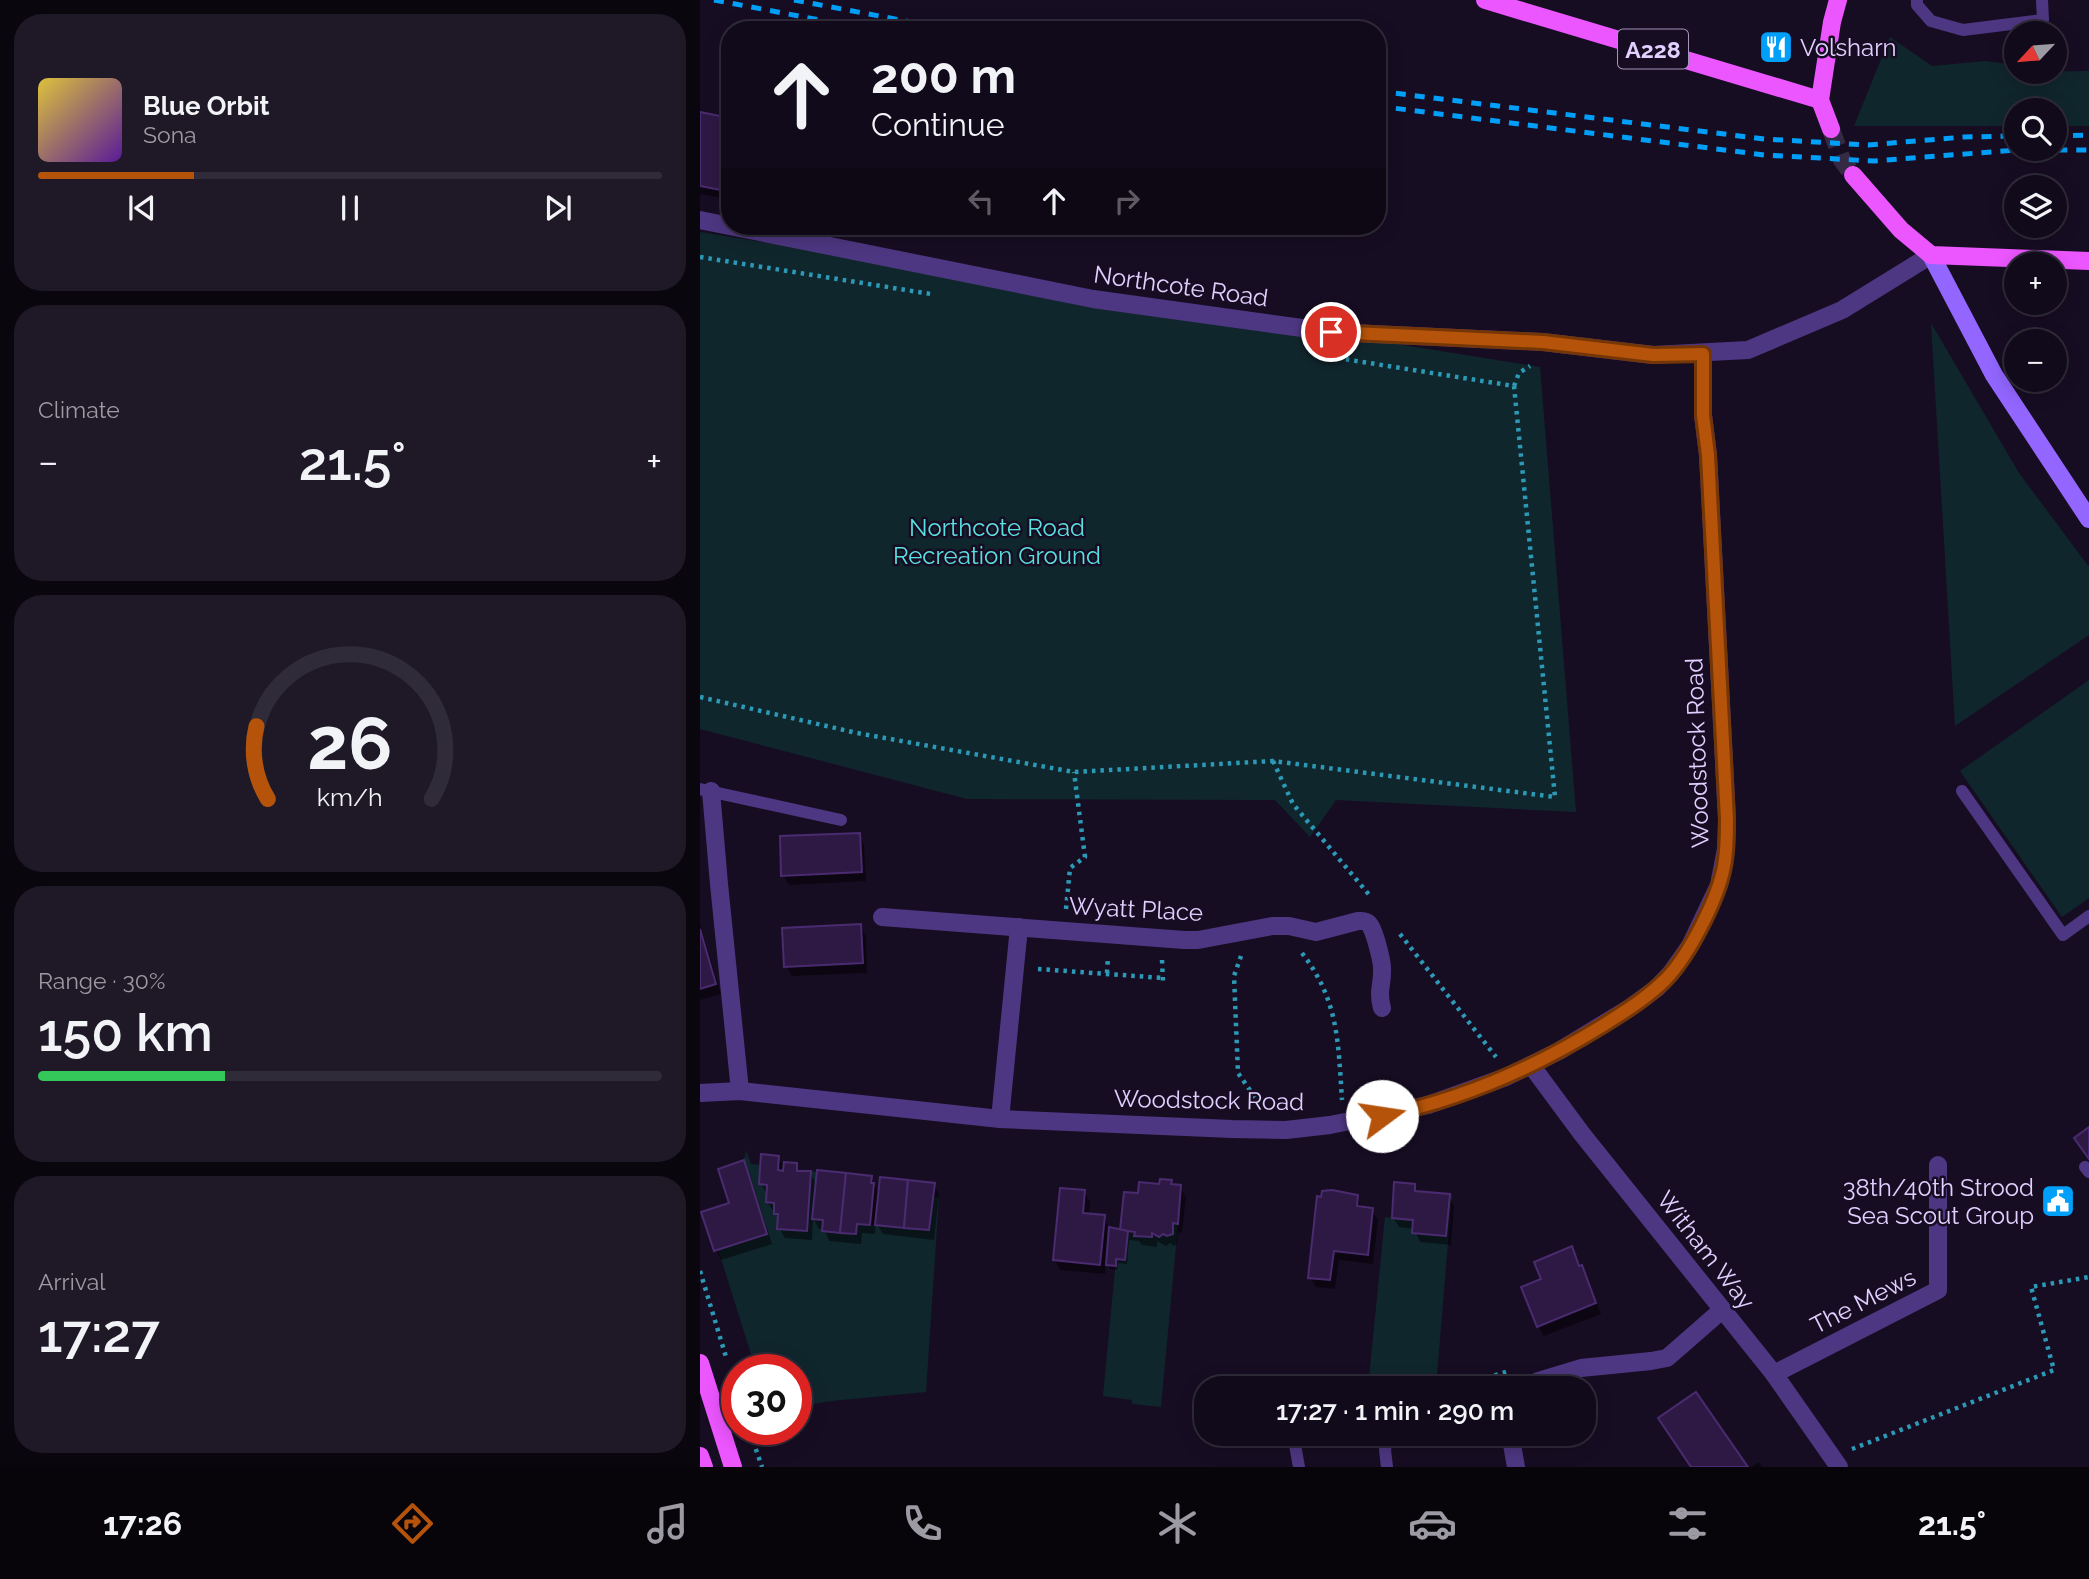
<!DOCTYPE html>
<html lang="en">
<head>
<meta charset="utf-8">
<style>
	:root { --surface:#110a1a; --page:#1e1827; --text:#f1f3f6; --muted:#9c9aa2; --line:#302b39; --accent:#b45309 }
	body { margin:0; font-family:Raleway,sans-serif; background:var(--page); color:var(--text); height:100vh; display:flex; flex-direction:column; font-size:26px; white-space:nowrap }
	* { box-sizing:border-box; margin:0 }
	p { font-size:23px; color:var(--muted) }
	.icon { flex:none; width:38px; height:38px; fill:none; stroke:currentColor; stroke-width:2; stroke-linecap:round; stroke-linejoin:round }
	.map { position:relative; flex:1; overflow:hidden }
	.sheet { display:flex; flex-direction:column; gap:14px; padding:14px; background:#09060e; width:700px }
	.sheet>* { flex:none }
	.banner { position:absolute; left:21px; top:21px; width:665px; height:214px; border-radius:28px; box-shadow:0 4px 18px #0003,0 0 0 2px var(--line); background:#110a1a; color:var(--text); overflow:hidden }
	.needle { width:46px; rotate:244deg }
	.fabs { position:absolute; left:1304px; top:21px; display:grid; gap:14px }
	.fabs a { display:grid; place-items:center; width:63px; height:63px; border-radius:50%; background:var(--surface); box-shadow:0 4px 18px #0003,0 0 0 2px var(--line); font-size:35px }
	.speed { position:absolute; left:21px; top:1354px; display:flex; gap:14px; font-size:35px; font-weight:700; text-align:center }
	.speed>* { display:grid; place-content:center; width:91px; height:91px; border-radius:50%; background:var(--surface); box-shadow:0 4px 18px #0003,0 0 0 2px var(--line); line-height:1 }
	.speed .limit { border:10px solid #d22; background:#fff; color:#111 }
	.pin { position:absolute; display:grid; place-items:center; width:60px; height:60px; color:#fff; margin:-30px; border:4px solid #fff; border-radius:50%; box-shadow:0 2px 7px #0007 }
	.me { position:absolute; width:77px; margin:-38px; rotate:76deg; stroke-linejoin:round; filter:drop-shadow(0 0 5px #0008) }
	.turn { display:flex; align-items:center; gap:24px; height:147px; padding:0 35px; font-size:32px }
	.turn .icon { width:91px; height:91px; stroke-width:2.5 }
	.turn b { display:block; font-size:49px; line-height:60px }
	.lanes { display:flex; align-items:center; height:66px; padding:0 35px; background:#0003; justify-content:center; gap:35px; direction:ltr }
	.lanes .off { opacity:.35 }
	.big { font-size:52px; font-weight:600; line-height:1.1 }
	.sheet .widget { flex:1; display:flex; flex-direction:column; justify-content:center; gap:10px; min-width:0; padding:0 24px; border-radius:28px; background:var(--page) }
	.sheet .dial { align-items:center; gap:0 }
	.dial svg { height:182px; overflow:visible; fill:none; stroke:var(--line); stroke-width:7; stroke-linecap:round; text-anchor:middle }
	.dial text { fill:var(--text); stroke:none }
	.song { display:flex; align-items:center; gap:21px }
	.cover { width:84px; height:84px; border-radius:10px; background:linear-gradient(135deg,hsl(50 70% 55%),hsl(270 70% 35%)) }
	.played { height:7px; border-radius:4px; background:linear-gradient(90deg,var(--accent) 25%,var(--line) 25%) }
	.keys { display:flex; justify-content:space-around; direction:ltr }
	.heat { display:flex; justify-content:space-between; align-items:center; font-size:38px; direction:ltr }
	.charge { height:10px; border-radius:5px; background:linear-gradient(90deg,#34c759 30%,var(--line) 0) }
	.trip { position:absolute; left:494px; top:1376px; width:402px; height:70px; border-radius:28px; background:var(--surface); box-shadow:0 4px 18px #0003,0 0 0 2px var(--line); font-weight:600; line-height:70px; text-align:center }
	.tab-bar { display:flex; height:112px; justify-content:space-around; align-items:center; background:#07040a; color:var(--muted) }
	.tab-bar .icon { width:49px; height:49px }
	.tab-bar .current { color:var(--accent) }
	.tab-bar b { font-size:32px; color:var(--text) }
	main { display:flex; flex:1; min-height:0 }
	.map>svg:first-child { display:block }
	.green { fill:#10262d }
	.shadow { fill:#0007; fill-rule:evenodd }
	.building { fill:#2d1944; stroke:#4b2b70; stroke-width:2 }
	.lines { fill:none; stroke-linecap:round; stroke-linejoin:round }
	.primary-tunnel { stroke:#352a44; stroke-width:18; stroke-dasharray:18 9; stroke-linecap:butt }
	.path { stroke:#2c9ab6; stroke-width:4.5; stroke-dasharray:3.5 5; stroke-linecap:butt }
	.lane { stroke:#4e3782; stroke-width:12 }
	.street { stroke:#4e3782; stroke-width:18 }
	.secondary { stroke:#9266ff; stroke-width:18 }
	.primary { stroke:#ec56ff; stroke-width:18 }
	.rail { stroke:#00a0fa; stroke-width:5; stroke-dasharray:10 9; stroke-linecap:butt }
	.route-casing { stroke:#753606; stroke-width:18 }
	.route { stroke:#b45309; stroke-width:12 }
	.labels { text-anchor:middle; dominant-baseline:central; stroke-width:5; stroke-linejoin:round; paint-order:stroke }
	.shield { fill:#170d23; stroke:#a495bd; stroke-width:2 }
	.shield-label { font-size:23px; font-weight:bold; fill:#e1cfff }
	.poi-label { font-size:24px; fill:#e1cfff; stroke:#170d23; text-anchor:start }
	.street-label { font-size:24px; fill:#e1cfff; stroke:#170d23 }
	.park-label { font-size:24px; fill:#59e0e1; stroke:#170d23 }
</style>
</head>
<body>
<main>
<section class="sheet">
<div class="widget">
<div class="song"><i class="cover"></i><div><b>Blue Orbit</b><p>Sona</p></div></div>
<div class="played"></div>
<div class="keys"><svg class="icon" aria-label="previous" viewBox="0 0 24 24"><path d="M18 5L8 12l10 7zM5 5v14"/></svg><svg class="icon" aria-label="pause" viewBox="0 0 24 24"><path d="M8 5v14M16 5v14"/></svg><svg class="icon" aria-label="next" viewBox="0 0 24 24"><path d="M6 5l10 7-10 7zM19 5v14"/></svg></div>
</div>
<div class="widget"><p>Climate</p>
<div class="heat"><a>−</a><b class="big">21.5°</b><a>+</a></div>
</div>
<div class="widget dial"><svg viewBox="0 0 100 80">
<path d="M14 69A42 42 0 1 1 86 69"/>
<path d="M14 69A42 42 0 0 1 9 37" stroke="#b45309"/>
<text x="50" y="56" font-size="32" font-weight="700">26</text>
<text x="50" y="72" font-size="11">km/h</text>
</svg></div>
<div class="widget"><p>Range · 30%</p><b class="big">150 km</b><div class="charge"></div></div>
<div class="widget"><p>Arrival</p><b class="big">17:27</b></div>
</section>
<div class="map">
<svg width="1389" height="1467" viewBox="0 0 1389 1467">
	<rect width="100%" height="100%" fill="#170d23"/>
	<!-- green -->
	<g class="green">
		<path d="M1190,37l42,29 53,-5 31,4v7l73,-1v55h-34l-1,-16h-38v16h-162z"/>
		<path d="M0,232l840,135 36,445 -240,-12 -26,37 -35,-37 -308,-1 -267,-70z"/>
		<path d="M1231,323l88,150 70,94v68l-134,91z"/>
		<path d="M1389,680v218l-27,19 -102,-146z"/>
		<path d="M46,1150l5,14 9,1 7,20 -1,17 8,1v10l33,18 4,-60 6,1 -5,47 11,1 -1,11 34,3 1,-10 72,6 4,-33h6l-13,195 -95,9 -35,6v-37h-40l-38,-121 49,-15 -23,-74z"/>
		<path d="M750,1194h2l-16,193 -68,1 17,-171 28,3 -1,13 34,3z"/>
		<path d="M473,1223l5,1 -17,183 -29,-3v-4l-29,-4 13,-137 9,1 3,-29 7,1v4l17,1v-4l7,4 4,-3 5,2 5,-2z"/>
	</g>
	<!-- shadow -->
	<g class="shadow">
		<path d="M0,114l28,6 2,2v46l-4,31 -26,-5z"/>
		<path d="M159,835l5,10 2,36 -77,4 -6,-10z"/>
		<path d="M0,924l21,70 -21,6z"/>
		<path d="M160,926l6,10 1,37 -75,3 -6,-10z"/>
		<path d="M78,1157l7,12 11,-4 4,8h10l7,12 54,-8 9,19 53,-12 6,10 -5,46 -51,-6 -7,-11 -1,11 -13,-1 -1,11 -32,-3 -5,-12h-5l-6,-11 -1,22 -27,-2 -6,-10 1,-7 -13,-19v-8l-6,-10z"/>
		<path d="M43,1163l6,9 23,72 -51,16 -5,-10z"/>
		<path d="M471,1182l2,4 7,1 6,10 -4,36 -4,-1 -1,12 -3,2 -4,-3 -4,3 -9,-5v6l-15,-2 -3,-4 -10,-1 -2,24 -9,-1 -1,7 -7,-1 -4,-7 -1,12 -45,-4 -5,-10 29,-68 6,10 -1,13 15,2 5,11 13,3 18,-36z"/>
		<path d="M714,1186l5,7 30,3 5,10 -3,39 -31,-3 -6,-13 -15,-2 -6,-10zM697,1216l25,3 -1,3 -24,-2z"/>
		<path d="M657,1196l5,13 10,1 6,10 -5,44 -34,-4 -4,29 -19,-2 -6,-10z"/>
		<path d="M871,1249l16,28 14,37 -57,22 -6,-10 5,-46z"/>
		<path d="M1059,1462l3,5h-11z"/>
	</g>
	<!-- building -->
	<g class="building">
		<path d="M0,112l30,6 -9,72 -21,-4z"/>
		<path d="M160,833l2,39 -81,4 -1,-40z"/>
		<path d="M161,924l2,39 -79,4 -2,-39z"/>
		<path d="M0,929l16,55 -16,5z"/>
		<path d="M1389,1127v32l-15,-21z"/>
		<path d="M61,1154l18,2 -1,14 5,1 1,-9 13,1v8h14l-4,60 -30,-2 1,-15h-4v-11l-8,-1 1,-17 -8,-1z"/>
		<path d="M44,1160l23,74 -53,17 -13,-39 28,-9 -11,-34z"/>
		<path d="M117,1170l29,3 -6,60 -18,-2 1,-11 -11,-1z"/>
		<path d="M146,1173l26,3 -1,7h3l-4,42 -13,-1 -1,10 -16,-1z"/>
		<path d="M180,1177l28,3 -4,48 -29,-3z"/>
		<path d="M460,1179l12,1 -1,4 10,1 -3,39 -5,-1v11l-6,2 -4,-2 -4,3 -7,-4v4l-18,-1 1,-4 -15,-2 4,-38 14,1 1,-11 20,2z"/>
		<path d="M208,1180l27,3 -6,47 -25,-2z"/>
		<path d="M694,1182l21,2v7l35,3 -4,42 -34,-3 1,-13 -21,-2z"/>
		<path d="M360,1188l25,2 -2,23 22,2 -5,50 -47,-5z"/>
		<path d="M632,1190l26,5 -1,11 16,2 -5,47 -34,-4 -4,29 -22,-2 9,-82 4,1 1,-6z"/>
		<path d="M409,1227l19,4 -3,29 -9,-1v7l-10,-1z"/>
		<path d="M872,1246l7,20 3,-1 14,38 -59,24 -16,-40 20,-8 -7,-17z"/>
		<path d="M996,1392l52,75h-57l-33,-49z"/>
	</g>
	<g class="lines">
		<!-- primary-tunnel -->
		<path class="primary-tunnel" d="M1131,129l11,31 11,15"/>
		<!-- path -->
		<g class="path">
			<path d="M0,257l231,37"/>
			<path d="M814,386l5,-13 11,-7"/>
			<path d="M0,697l157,36 217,39 199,-11 282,36 -41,-411 -170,-27"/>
			<path d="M573,761l20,43 78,93"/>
			<path d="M366,909l4,-41 15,-11 -11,-85"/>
			<path d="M700,934l96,123"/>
			<path d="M602,953c37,48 36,89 40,147"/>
			<path d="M541,956l-7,20 4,97 23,33"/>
			<path d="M462,960l1,23"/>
			<path d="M338,969l125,9"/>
			<path d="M407,973l1,-16"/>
			<path d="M0,1271l26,86"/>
			<path d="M754,1388l55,-17"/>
			<path d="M53,1441l9,26"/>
			<path d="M1152,1449l202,-79 -23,-83 58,-10"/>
		</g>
		<!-- lane -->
		<g class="lane">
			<path d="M1217,0v5l14,16 32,9 80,-10 -1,-20"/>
			<path d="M0,789l141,31"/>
			<path d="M1262,791l101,144 26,-19"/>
			<path d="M1385,1167l4,5"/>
			<path d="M599,1467l-4,-22 4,-4 20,-8"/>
			<path d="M687,1467l-2,-17 3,-17"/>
		</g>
		<!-- street -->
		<g class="street">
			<path d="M0,220l393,79 238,33 212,10 110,13 95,-5 94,-40 89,-55"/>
			<path d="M11,791l8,93 21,207"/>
			<path d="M182,917l302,23h14l74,-14h17l27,6 42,-11c4,0 8,-1 11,3 5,4 13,37 13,44 1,17 -5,21 0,40"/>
			<path d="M831,1065l51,69 192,240 65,93"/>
			<path d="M0,1093l40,-2 260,28 232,10 54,1 44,-5 98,-20 78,-28 53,-26 69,-42 29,-21 14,-15 19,-27 29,-61 7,-36 1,-30 -19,-364 -5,-40v-62"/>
			<path d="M300,1119l19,-192"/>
			<path d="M1074,1374l164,-84v-125"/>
			<path d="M828,1388l10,-7 43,-13 70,-7 16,-3 55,-48"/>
			<path d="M810,1433l6,34"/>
		</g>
		<!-- secondary -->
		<path class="secondary" d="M1231,255l63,120 95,144"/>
		<!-- primary -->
		<g class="primary">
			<path d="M785,0l335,100"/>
			<path d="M1131,129l-11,-29 12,-78 6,-22"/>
			<path d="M1153,175l48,55 30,25 158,6"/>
			<path d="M0,1363l33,104"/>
			<path d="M0,1456l4,11"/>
		</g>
		<!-- rail -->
		<g class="rail">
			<path d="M14,0l159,30"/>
			<path d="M94,0l160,30"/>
			<path d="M677,91l387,48 104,6 96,-8 52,-1"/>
			<path d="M677,106l387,49 110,6 142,-11h73"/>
			<path d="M1354,136l35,-1"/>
		</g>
	</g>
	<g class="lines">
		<!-- route casing -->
		<g class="route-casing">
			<path id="route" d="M631,332l212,10 110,13 50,-1v61l5,40 19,364c0,16 0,32 -3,47 -6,33 -35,89 -58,113 -19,19 -42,33 -64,47 -68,42 -142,74 -220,90"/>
		</g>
		<!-- route -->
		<use href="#route" class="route"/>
	</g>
	<!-- icons -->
	<defs>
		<g id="restaurant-square" transform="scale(1.75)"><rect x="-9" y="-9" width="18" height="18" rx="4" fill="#00a0fa" stroke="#170d23"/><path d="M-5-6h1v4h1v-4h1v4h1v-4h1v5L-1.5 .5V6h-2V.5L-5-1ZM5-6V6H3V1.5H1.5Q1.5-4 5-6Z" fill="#fff"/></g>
		<g id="civic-square" transform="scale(1.75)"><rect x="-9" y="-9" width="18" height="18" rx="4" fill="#00a0fa" stroke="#170d23"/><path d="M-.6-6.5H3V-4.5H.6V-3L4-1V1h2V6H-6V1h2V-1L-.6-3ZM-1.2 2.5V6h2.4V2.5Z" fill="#fff"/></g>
	</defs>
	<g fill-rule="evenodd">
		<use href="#restaurant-square" x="1076" y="47"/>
		<use href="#civic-square" x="1358" y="1201"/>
	</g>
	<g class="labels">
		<!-- shield labels -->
		<rect class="shield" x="918" y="29.5" width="70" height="39" rx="5"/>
		<g class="shield-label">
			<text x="953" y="49">A228</text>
		</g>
		<!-- poi labels -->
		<g class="poi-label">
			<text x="1100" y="47">Volsharn</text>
			<text x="1334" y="1187" text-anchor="end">38th/40th Strood<tspan x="1334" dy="28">Sea Scout Group</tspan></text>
		</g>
		<!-- street labels -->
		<g class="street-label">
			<text transform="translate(481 286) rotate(8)">Northcote Road</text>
			<text transform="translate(997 753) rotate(-92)">Woodstock Road</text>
			<text transform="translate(436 909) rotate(3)">Wyatt Place</text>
			<text transform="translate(509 1100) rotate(1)">Woodstock Road</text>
			<text transform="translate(1006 1250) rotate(52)">Witham Way</text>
			<text transform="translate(1163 1301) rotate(-27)">The Mews</text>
		</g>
		<!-- park labels -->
		<g class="park-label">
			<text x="297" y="527">Northcote Road<tspan x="297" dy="28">Recreation Ground</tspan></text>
		</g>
	</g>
</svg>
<div class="fabs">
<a><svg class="needle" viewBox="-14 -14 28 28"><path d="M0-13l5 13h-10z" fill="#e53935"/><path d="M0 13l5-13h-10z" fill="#9c9aa2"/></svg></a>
<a><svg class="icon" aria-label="search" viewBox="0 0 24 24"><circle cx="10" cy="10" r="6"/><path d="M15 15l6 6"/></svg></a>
<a><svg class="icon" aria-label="layers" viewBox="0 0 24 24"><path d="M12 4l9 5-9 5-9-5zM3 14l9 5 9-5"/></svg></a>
<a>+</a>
<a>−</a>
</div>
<div class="speed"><div class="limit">30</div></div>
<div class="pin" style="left:631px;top:332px;background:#d93025"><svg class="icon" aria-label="arrive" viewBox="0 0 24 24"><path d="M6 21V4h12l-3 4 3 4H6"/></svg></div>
<svg class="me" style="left:682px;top:1116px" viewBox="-20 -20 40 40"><circle r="19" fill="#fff"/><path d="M0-13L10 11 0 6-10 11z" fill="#b45309"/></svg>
<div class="trip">17:27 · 1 min · 290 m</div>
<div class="banner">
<div class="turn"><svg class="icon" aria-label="ahead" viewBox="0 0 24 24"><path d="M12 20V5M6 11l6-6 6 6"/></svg><div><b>200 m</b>Continue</div></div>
<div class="lanes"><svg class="icon off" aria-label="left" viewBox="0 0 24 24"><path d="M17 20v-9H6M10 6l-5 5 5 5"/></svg><svg class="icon" aria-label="ahead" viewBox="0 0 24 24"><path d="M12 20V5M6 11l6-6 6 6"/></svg><svg class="icon off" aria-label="right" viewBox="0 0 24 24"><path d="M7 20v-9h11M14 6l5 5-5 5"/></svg></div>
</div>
</div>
</main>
<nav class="tab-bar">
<b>17:26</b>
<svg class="icon current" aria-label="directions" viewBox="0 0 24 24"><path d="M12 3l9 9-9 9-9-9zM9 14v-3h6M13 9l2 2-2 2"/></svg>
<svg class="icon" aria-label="music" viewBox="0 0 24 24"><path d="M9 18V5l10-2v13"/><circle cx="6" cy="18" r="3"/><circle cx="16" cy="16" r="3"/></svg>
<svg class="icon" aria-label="phone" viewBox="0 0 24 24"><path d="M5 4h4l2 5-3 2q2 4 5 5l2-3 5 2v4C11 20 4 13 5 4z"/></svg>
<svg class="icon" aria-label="climate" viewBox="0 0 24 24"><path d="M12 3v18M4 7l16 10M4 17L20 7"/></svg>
<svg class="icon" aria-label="car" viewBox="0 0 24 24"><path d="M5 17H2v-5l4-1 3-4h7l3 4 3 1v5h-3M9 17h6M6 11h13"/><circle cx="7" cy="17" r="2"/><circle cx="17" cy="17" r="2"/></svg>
<svg class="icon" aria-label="filters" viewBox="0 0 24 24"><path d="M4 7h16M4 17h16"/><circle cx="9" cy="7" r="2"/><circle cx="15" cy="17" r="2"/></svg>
<b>21.5°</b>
</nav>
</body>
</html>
